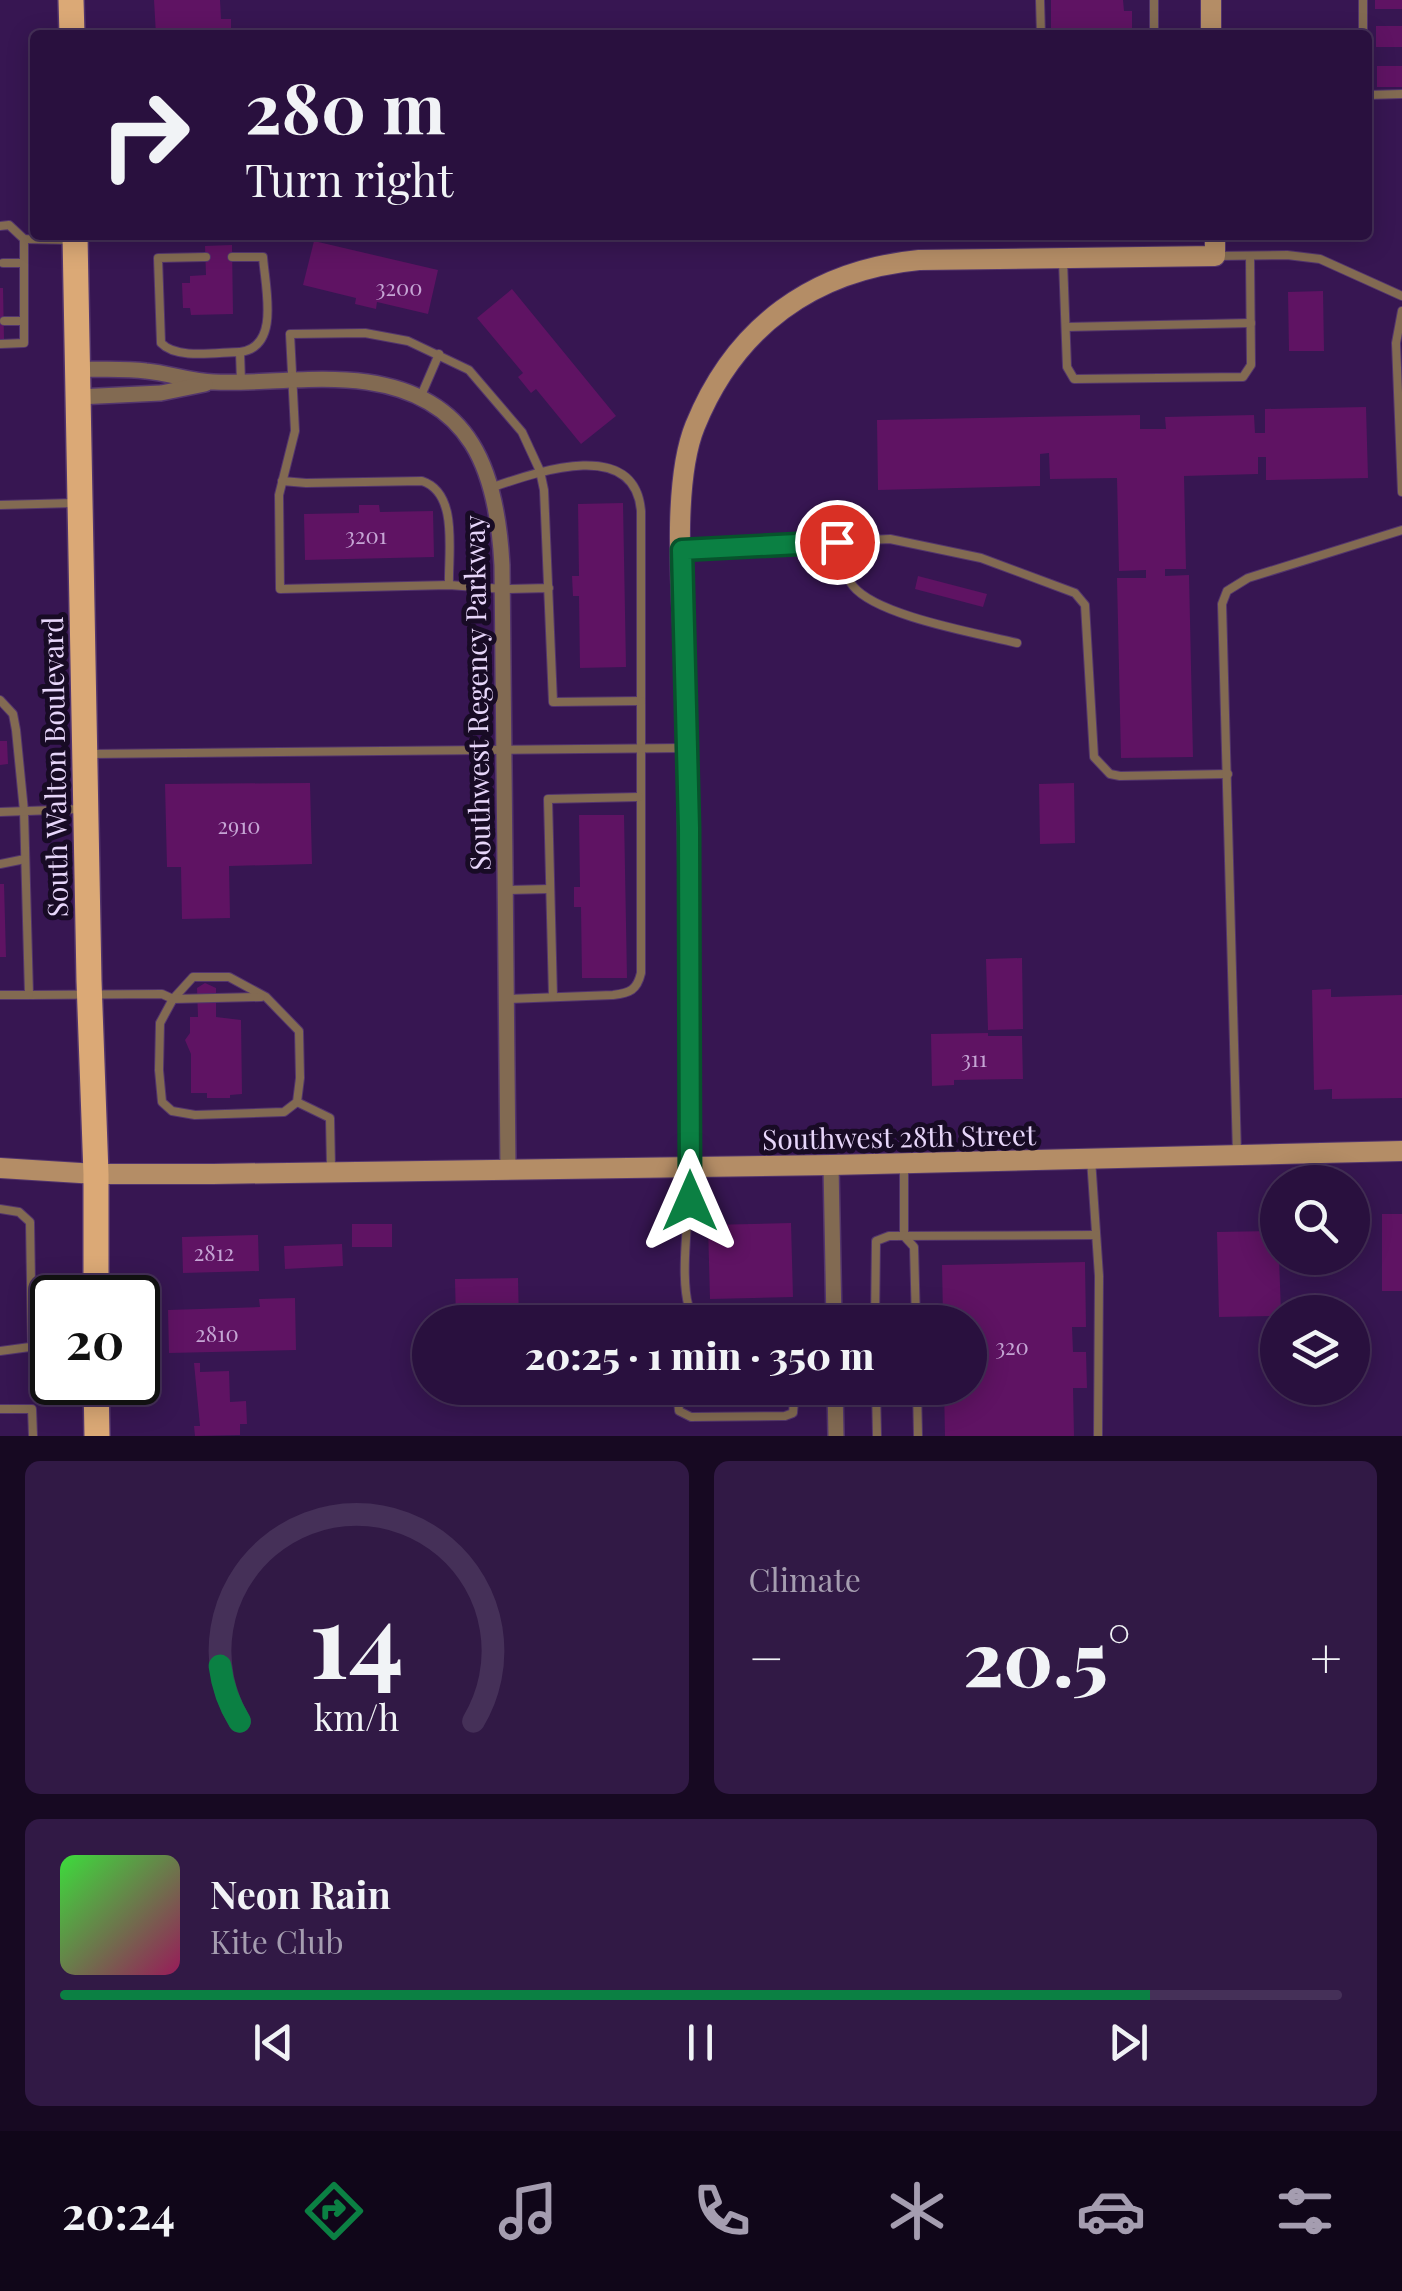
<!DOCTYPE html>
<html lang="en">
<head>
<meta charset="utf-8">
<style>
	:root { --surface:#29103e; --page:#311945; --text:#f1f3f6; --muted:#a59db0; --line:#453058; --accent:#0b8043 }
	body { margin:0; font-family:"Playfair Display",serif; background:var(--page); color:var(--text); height:100vh; display:flex; flex-direction:column; font-size:38px; white-space:nowrap }
	* { box-sizing:border-box; margin:0 }
	p { font-size:32px; color:var(--muted) }
	.icon { flex:none; width:55px; height:55px; fill:none; stroke:currentColor; stroke-width:2; stroke-linecap:round; stroke-linejoin:round }
	.map { position:relative; height:1436px; overflow:hidden }
	.details { display:flex; flex-direction:column; gap:25px; padding:25px; background:#170922; flex:1 }
	.details>* { flex:none }
	.hud { position:absolute; left:30px; top:30px; width:1342px; height:210px; border-radius:10px; box-shadow:0 5px 25px #0003,0 0 0 2px var(--line); background:#29103e; color:var(--text); overflow:hidden }
	.buttons { position:absolute; left:1260px; top:1165px; display:grid; gap:20px }
	.buttons a { display:grid; place-items:center; width:110px; height:110px; border-radius:50%; background:var(--surface); box-shadow:0 5px 25px #0003,0 0 0 2px var(--line); font-size:50px }
	.speed { position:absolute; left:30px; top:1275px; display:flex; gap:20px; font-size:50px; font-weight:700; text-align:center }
	.speed>* { display:grid; place-content:center; width:130px; height:130px; border-radius:50%; background:var(--surface); box-shadow:0 5px 25px #0003,0 0 0 2px var(--line); line-height:1 }
	.speed .limit { border:5px solid #111; border-radius:15px; background:#fff; color:#111 }
	.pin { position:absolute; display:grid; place-items:center; width:85px; height:85px; color:#fff; margin:-42px; border:5px solid #fff; border-radius:50%; box-shadow:0 2px 10px #0007 }
	.me { position:absolute; width:110px; margin:-55px; rotate:0deg; stroke-linejoin:round; filter:drop-shadow(0 0 8px #0008) }
	.turn { display:flex; align-items:center; gap:35px; height:210px; padding:0 50px; font-size:45px }
	.turn .icon { width:130px; height:130px; stroke-width:2.5 }
	.turn b { display:block; font-size:70px; line-height:85px }
	.big { font-size:75px; font-weight:800; line-height:1.1 }
	.details .widget { flex:1; display:flex; flex-direction:column; justify-content:center; gap:15px; min-width:0; padding:0 35px; border-radius:15px; background:var(--page) }
	.details .dial { align-items:center; gap:0 }
	.dial svg { height:260px; overflow:visible; fill:none; stroke:var(--line); stroke-width:7; stroke-linecap:round; text-anchor:middle }
	.dial text { fill:var(--text); stroke:none }
	.song { display:flex; align-items:center; gap:30px }
	.cover { width:120px; height:120px; border-radius:15px; background:linear-gradient(135deg,hsl(120 70% 55%),hsl(330 70% 35%)) }
	.played { height:10px; border-radius:5px; background:linear-gradient(90deg,var(--accent) 85%,var(--line) 85%) }
	.keys { display:flex; justify-content:space-around; direction:ltr }
	.heat { display:flex; justify-content:space-between; align-items:center; font-size:55px; direction:ltr }
	.details .tiles { flex:1; display:grid; gap:25px; grid-template-columns:1fr 1fr }
	.widget:last-child { grid-column:span 2 }
	.trip { position:absolute; left:412px; top:1305px; width:575px; height:100px; border-radius:50px; background:var(--surface); box-shadow:0 5px 25px #0003,0 0 0 2px var(--line); font-weight:800; line-height:100px; text-align:center }
	.tab-bar { display:flex; height:160px; justify-content:space-around; align-items:center; background:#100619; color:var(--muted) }
	.tab-bar .icon { width:70px; height:70px }
	.tab-bar .active { color:var(--accent) }
	.tab-bar b { font-size:45px; color:var(--text) }
	.map>svg:first-child { display:block }
	.building { fill:#5f1363 }
	.lines { fill:none; stroke-linecap:round; stroke-linejoin:round }
	.lane-casing { stroke:#53356d; stroke-width:10 }
	.street-casing { stroke:#53356d; stroke-width:18 }
	.secondary-casing { stroke:#53356d; stroke-width:22 }
	.primary-casing { stroke:#53356d; stroke-width:28 }
	.lane { stroke:#826a52; stroke-width:8 }
	.street { stroke:#826a52; stroke-width:15 }
	.secondary { stroke:#b48d66; stroke-width:20 }
	.primary { stroke:#dba976; stroke-width:25 }
	.route-casing { stroke:#07532c; stroke-width:25 }
	.route { stroke:#0b8043; stroke-width:18 }
	.labels { text-anchor:middle; dominant-baseline:central; stroke-width:10; stroke-linejoin:round; paint-order:stroke }
	.number-label { font-size:22px; fill:#c5a5d4 }
	.street-label { font-size:28px; fill:#e7d6fa; stroke:#180b25 }
</style>
</head>
<body>
<div class="map">
<svg width="1402" height="1436" viewBox="0 0 1402 1436">
	<rect width="100%" height="100%" fill="#371652"/>
	<!-- building -->
	<g class="building">
		<path d="M154,0h66l1,19h10v12l-75,4z"/>
		<path d="M1051,0h72l1,11h8v24h-81z"/>
		<rect x="1375" y="0" width="27" height="9"/>
		<rect x="1376" y="26" width="26" height="21"/>
		<rect x="1377" y="66" width="25" height="21"/>
		<path d="M314,241l124,29 -10,44 -51,-12 -1,7 -21,-5 1,-6 -53,-13z"/>
		<path d="M232,245l1,69 -42,1 -1,-7h-7l-1,-25h8v-7l16,-1 -1,-29z"/>
		<path d="M0,288h3l1,51h-4z"/>
		<path d="M512,289l104,127 -35,28 -45,-55 -5,4 -13,-16 5,-4 -46,-55z"/>
		<path d="M1323,291l1,60h-35l-1,-59z"/>
		<path d="M1366,407l2,71 -102,2v-23h-8v17l-74,2 2,93h-21v7l24,-1 4,182 -72,1 -4,-180h29v-8l-27,1 -2,-93 -67,1 -1,-26 -9,1v32l-162,4 -1,-70 263,-5v14h26l-1,-12 89,-2 1,18h10v-24z"/>
		<path d="M623,503l3,164 -46,1 -1,-72h-6l-1,-20h7l-1,-72z"/>
		<path d="M359,505h20l1,7 53,-1 1,46 -129,3 -1,-46 55,-1z"/>
		<path d="M918,576l69,18 -4,13 -68,-18z"/>
		<path d="M0,741h7l1,23 -8,1z"/>
		<path d="M310,783l2,81 -83,2 1,52 -48,1 -1,-52h-14l-2,-83z"/>
		<path d="M1074,783l1,60 -35,1 -1,-60z"/>
		<path d="M579,815h45l3,163h-45l-1,-71h-7v-20h6z"/>
		<path d="M0,884h4l2,73h-6z"/>
		<path d="M1022,958l1,71 -35,1 -2,-71z"/>
		<path d="M205,983l11,5v29l25,3 1,74 -12,1v3h-23v-5h-16v-39l-6,-14 5,-7v-16h8l-1,-29z"/>
		<path d="M1331,989v8l71,-2v103l-70,1v-10l-18,1 -2,-100z"/>
		<path d="M988,1033v3h34l1,43 -69,1v5l-22,1 -1,-52z"/>
		<rect x="1382" y="1214" width="20" height="77"/>
		<path d="M791,1223l2,74 -83,2 -2,-74z"/>
		<rect x="352" y="1224" width="40" height="23"/>
		<path d="M1278,1231l3,81 -3,4 -59,1 -2,-85z"/>
		<path d="M258,1235l1,36 -76,2 -1,-36z"/>
		<path d="M342,1244l1,22 -58,3 -1,-23z"/>
		<path d="M1085,1262l1,65h-14l1,25h13l1,36h-14l1,48h-129l-1,-48h26v-66h-34v-5h7l-1,-52z"/>
		<path d="M518,1278l1,44h-63l-1,-43z"/>
		<path d="M295,1298l1,52 -127,3 -1,-43 92,-3 -1,-8z"/>
		<path d="M194,1363h6v9l29,-1 1,31 16,-1 1,23h-7v11l-45,1 -1,-10h6z"/>
	</g>
	<g class="lines">
		<!-- lane casing -->
		<g class="lane-casing">
			<g id="lane">
				<path d="M1040,0l1,35"/>
				<path d="M1154,0v35"/>
				<path d="M1363,0v35"/>
				<path d="M1368,95l34,-1"/>
				<path d="M0,226l9,-1 15,14 46,1"/>
				<path d="M1215,256l72,-1 33,4 82,37"/>
				<path d="M206,257l-48,1 3,85c16,17 57,9 79,9l1,30"/>
				<path d="M232,257h31c2,30 18,90 -23,95"/>
				<path d="M1063,261l4,106 7,12 169,-2 8,-12 -1,-109"/>
				<path d="M3,263h21"/>
				<path d="M1402,311l-6,32 6,149"/>
				<path d="M4,321h20"/>
				<path d="M1066,327l185,-4"/>
				<path d="M0,344l24,-1v-104"/>
				<path d="M420,398l19,-44"/>
				<path d="M282,481l24,2 116,-2c37,12 26,71 27,104"/>
				<path d="M493,487c44,-15 142,-50 148,24v462c-4,17 -11,20 -28,22l-106,4"/>
				<path d="M0,505l74,-2"/>
				<path d="M837,542c4,15 6,31 16,44 24,30 124,47 164,57"/>
				<path d="M683,549l207,-10 91,19 94,35 10,12 9,152 16,17 10,2 108,-2"/>
				<path d="M549,588l-46,1 -54,-4 -169,4 -1,-94 16,-64 -5,-97 75,-1 43,8 61,29 53,62 18,39 4,19 9,212 88,-1"/>
				<path d="M0,700l13,14 3,16 8,81 5,184 133,-1 11,5 -13,24 -1,47 3,32 10,9 23,4 89,-3 13,-10 3,-24 -1,-47 -33,-34 -37,-20h-36l-20,22"/>
				<path d="M88,754l596,-6"/>
				<path d="M0,812l81,-3"/>
				<path d="M0,864l25,-5"/>
				<path d="M506,890l44,-1"/>
				<path d="M0,995h29"/>
				<path d="M553,997l-5,-198 91,-2"/>
				<path d="M173,999l88,-2"/>
				<path d="M297,1102l33,16 1,50"/>
				<path d="M1237,1154l-15,-550 5,-13 21,-13 154,-48"/>
				<path d="M1091,1159l8,117 -1,160"/>
				<path d="M904,1166v70l10,11 2,75"/>
				<path d="M691,1171c0,31 -18,134 7,151"/>
				<path d="M0,1209l19,3 11,10 2,122"/>
				<path d="M742,1322h40"/>
				<path d="M875,1322l1,-81 13,-5 207,-1"/>
				<path d="M0,1351l52,-7"/>
				<path d="M677,1388l2,23 12,6 94,-1 8,-3 2,-25"/>
				<path d="M876,1388l1,48"/>
				<path d="M917,1388l1,48"/>
				<path d="M0,1409h32l1,27"/>
			</g>
		</g>
		<!-- street casing -->
		<g class="street-casing">
			<g id="street">
				<path d="M77,369c23,1 47,-1 69,2 23,2 46,11 68,11 50,2 103,-7 153,0 105,15 130,89 135,183l6,604"/>
				<path d="M78,397l83,-4 44,-9"/>
				<path d="M831,1165l3,157"/>
				<path d="M835,1388l1,48"/>
			</g>
		</g>
		<!-- secondary casing -->
		<g class="secondary-casing">
			<g id="secondary">
				<path d="M1211,0v35"/>
				<path d="M691,1167c-2,-159 -2,-318 -5,-477 -2,-72 -17,-200 9,-264 40,-99 118,-156 224,-166l296,-4v-21"/>
				<path d="M0,1168l96,6h117l618,-9 571,-14"/>
			</g>
		</g>
		<!-- primary casing -->
		<g class="primary-casing">
			<g id="primary">
				<path d="M71,0l1,35"/>
				<path d="M75,235l14,746 7,193v124"/>
				<path d="M96,1382l1,54"/>
			</g>
		</g>
		<!-- lane -->
		<use href="#lane" class="lane"/>
		<!-- street -->
		<use href="#street" class="street"/>
		<!-- secondary -->
		<use href="#secondary" class="secondary"/>
		<!-- primary -->
		<use href="#primary" class="primary"/>
	</g>
	<g class="lines">
		<!-- route casing -->
		<g class="route-casing">
			<path id="route" d="M690,1201l-1,-373 -7,-278 155,-8"/>
		</g>
		<!-- route -->
		<use href="#route" class="route"/>
	</g>
	<g class="labels">
		<!-- number labels -->
		<g class="number-label">
			<text x="399" y="287">3200</text>
			<text x="366" y="535">3201</text>
			<text x="239" y="825">2910</text>
			<text x="974" y="1058">311</text>
			<text x="214" y="1252">2812</text>
			<text x="217" y="1333">2810</text>
			<text x="1012" y="1346">320</text>
		</g>
		<!-- street labels -->
		<g class="street-label">
			<text transform="translate(476 693) rotate(-91)">Southwest Regency Parkway</text>
			<text transform="translate(54 767) rotate(-91)">South Walton Boulevard</text>
			<text transform="translate(899 1136) rotate(-1)">Southwest 28th Street</text>
		</g>
	</g>
</svg>
<div class="buttons">
<a><svg class="icon" aria-label="search" viewBox="0 0 24 24"><circle cx="10" cy="10" r="6"/><path d="M15 15l6 6"/></svg></a>
<a><svg class="icon" aria-label="layers" viewBox="0 0 24 24"><path d="M12 4l9 5-9 5-9-5zM3 14l9 5 9-5"/></svg></a>
</div>
<div class="speed"><div class="limit">20</div></div>
<div class="pin" style="left:837px;top:542px;background:#d93025"><svg class="icon" aria-label="arrive" viewBox="0 0 24 24"><path d="M6 21V4h12l-3 4 3 4H6"/></svg></div>
<svg class="me" style="left:690px;top:1201px" viewBox="-20 -20 40 40"><path d="M0-17L14 15 0 8-14 15z" fill="#0b8043" stroke="#fff" stroke-width="4"/></svg>
<div class="trip">20:25 · 1 min · 350 m</div>
<div class="hud">
<div class="turn"><svg class="icon" aria-label="right" viewBox="0 0 24 24"><path d="M7 20v-9h11M14 6l5 5-5 5"/></svg><div><b>280 m</b>Turn right</div></div>
</div>
</div>
<section class="details">
<div class="tiles">
<div class="widget dial"><svg viewBox="0 0 100 80">
<path d="M14 69A42 42 0 1 1 86 69"/>
<path d="M14 69A42 42 0 0 1 8 52" stroke="#0b8043"/>
<text x="50" y="56" font-size="32" font-weight="700">14</text>
<text x="50" y="72" font-size="11">km/h</text>
</svg></div>
<div class="widget"><p>Climate</p>
<div class="heat"><a>−</a><b class="big">20.5°</b><a>+</a></div>
</div>
<div class="widget">
<div class="song"><i class="cover"></i><div><b>Neon Rain</b><p>Kite Club</p></div></div>
<div class="played"></div>
<div class="keys"><svg class="icon" aria-label="previous" viewBox="0 0 24 24"><path d="M18 5L8 12l10 7zM5 5v14"/></svg><svg class="icon" aria-label="pause" viewBox="0 0 24 24"><path d="M8 5v14M16 5v14"/></svg><svg class="icon" aria-label="next" viewBox="0 0 24 24"><path d="M6 5l10 7-10 7zM19 5v14"/></svg></div>
</div>
</div>
</section>
<nav class="tab-bar">
<b>20:24</b>
<svg class="icon active" aria-label="directions" viewBox="0 0 24 24"><path d="M12 3l9 9-9 9-9-9zM9 14v-3h6M13 9l2 2-2 2"/></svg>
<svg class="icon" aria-label="music" viewBox="0 0 24 24"><path d="M9 18V5l10-2v13"/><circle cx="6" cy="18" r="3"/><circle cx="16" cy="16" r="3"/></svg>
<svg class="icon" aria-label="phone" viewBox="0 0 24 24"><path d="M5 4h4l2 5-3 2q2 4 5 5l2-3 5 2v4C11 20 4 13 5 4z"/></svg>
<svg class="icon" aria-label="climate" viewBox="0 0 24 24"><path d="M12 3v18M4 7l16 10M4 17L20 7"/></svg>
<svg class="icon" aria-label="car" viewBox="0 0 24 24"><path d="M5 17H2v-5l4-1 3-4h7l3 4 3 1v5h-3M9 17h6M6 11h13"/><circle cx="7" cy="17" r="2"/><circle cx="17" cy="17" r="2"/></svg>
<svg class="icon" aria-label="filters" viewBox="0 0 24 24"><path d="M4 7h16M4 17h16"/><circle cx="9" cy="7" r="2"/><circle cx="15" cy="17" r="2"/></svg>
</nav>
</body>
</html>
